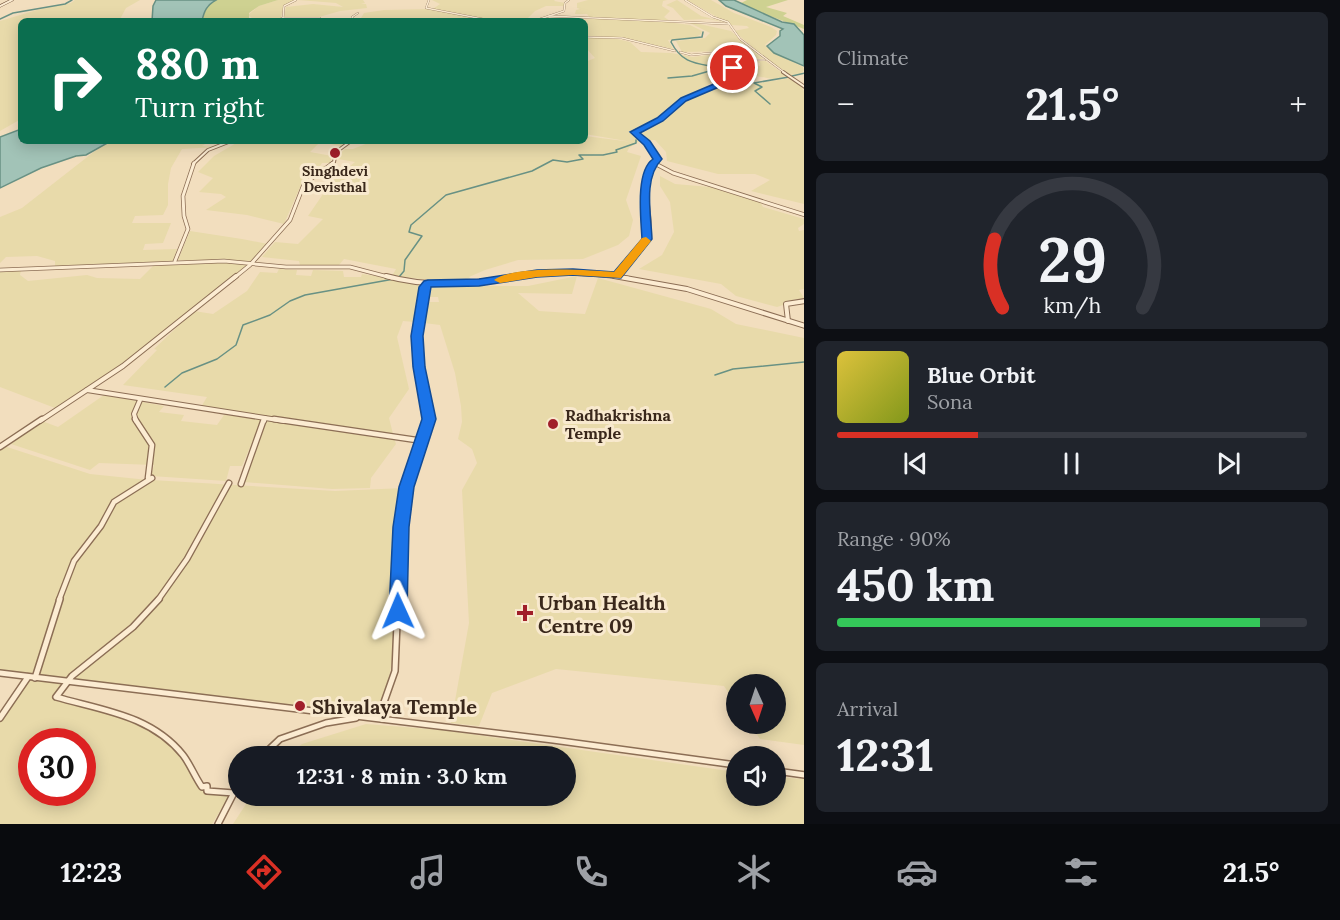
<!DOCTYPE html>
<html lang="en">
<head>
<meta charset="utf-8">
<style>
	:root { --surface:#171b24; --page:#20242c; --text:#f1f3f6; --muted:#9ea1a6; --line:#363941; --accent:#d93025 }
	body { margin:0; font-family:Lora,serif; background:var(--page); color:var(--text); height:100vh; display:flex; flex-direction:column; font-size:22px; white-space:nowrap }
	* { box-sizing:border-box; margin:0 }
	p { font-size:20px; color:var(--muted) }
	.icon { flex:none; width:33px; height:33px; fill:none; stroke:currentColor; stroke-width:2; stroke-linecap:round; stroke-linejoin:round }
	.map { position:relative; flex:1; overflow:hidden }
	.drawer { display:flex; flex-direction:column; gap:12px; padding:12px; background:#0d0f14; width:536px }
	.drawer>* { flex:none }
	.banner { position:absolute; left:18px; top:18px; width:570px; height:126px; border-radius:9px; box-shadow:0 3px 15px #0003; background:#0b6e4f; color:#fff; overflow:hidden }
	.needle { width:39px; rotate:177deg }
	.controls { position:absolute; left:726px; top:674px; display:grid; gap:12px }
	.controls a { display:grid; place-items:center; width:60px; height:60px; border-radius:50%; background:var(--surface); box-shadow:0 3px 15px #0003; font-size:30px }
	.speed { position:absolute; left:18px; top:728px; display:flex; gap:12px; font-size:30px; font-weight:700; text-align:center }
	.speed>* { display:grid; place-content:center; width:78px; height:78px; border-radius:50%; background:var(--surface); box-shadow:0 3px 15px #0003; line-height:1 }
	.speed .limit { border:9px solid #d22; background:#fff; color:#111 }
	.pin { position:absolute; display:grid; place-items:center; width:51px; height:51px; color:#fff; margin:-26px; border:3px solid #fff; border-radius:50%; box-shadow:0 2px 6px #0007 }
	.me { position:absolute; width:66px; margin:-33px; rotate:359deg; stroke-linejoin:round; filter:drop-shadow(0 0 4px #0008) }
	.turn { display:flex; align-items:center; gap:21px; height:126px; padding:0 18px; font-size:27px }
	.turn .icon { width:78px; height:78px; stroke-width:2.5 }
	.turn b { display:block; font-size:42px; line-height:51px }
	.big { font-size:45px; font-weight:700; line-height:1.1 }
	.drawer .card { flex:1; display:flex; flex-direction:column; justify-content:center; gap:9px; min-width:0; padding:0 21px; border-radius:9px; background:var(--page) }
	.drawer .dial { align-items:center; gap:0 }
	.dial svg { height:156px; overflow:visible; fill:none; stroke:var(--line); stroke-width:7; stroke-linecap:round; text-anchor:middle }
	.dial text { fill:var(--text); stroke:none }
	.song { display:flex; align-items:center; gap:18px }
	.cover { width:72px; height:72px; border-radius:9px; background:linear-gradient(135deg,hsl(50 70% 55%),hsl(70 70% 35%)) }
	.played { height:6px; border-radius:3px; background:linear-gradient(90deg,var(--accent) 30%,var(--line) 30%) }
	.keys { display:flex; justify-content:space-around; direction:ltr }
	.heat { display:flex; justify-content:space-between; align-items:center; font-size:33px; direction:ltr }
	.charge { height:9px; border-radius:4px; background:linear-gradient(90deg,#34c759 90%,var(--line) 0) }
	.trip { position:absolute; left:228px; top:746px; width:348px; height:60px; border-radius:30px; background:var(--surface); box-shadow:0 3px 15px #0003; font-weight:700; line-height:60px; text-align:center }
	.menu { display:flex; height:96px; justify-content:space-around; align-items:center; background:#090b0e; color:var(--muted) }
	.menu .icon { width:42px; height:42px }
	.menu .on { color:var(--accent) }
	.menu b { font-size:27px; color:var(--text) }
	main { display:flex; flex:1; min-height:0 }
	.map>svg:first-child { display:block }
	.farmland { fill:#e8daaa; fill-rule:evenodd }
	.green { fill:#ced191 }
	.water { fill:#a2c3b7; stroke:#689184; stroke-width:1.5 }
	.lines { fill:none; stroke-linecap:round; stroke-linejoin:round }
	.stream { stroke:#689184; stroke-width:1.5 }
	.street-far5-casing { stroke:#8c6e55; stroke-width:2 }
	.street-far4-casing { stroke:#8c6e55; stroke-width:4 }
	.street-far3-casing { stroke:#8c6e55; stroke-width:4.5 }
	.street-far2-casing { stroke:#8c6e55; stroke-width:6 }
	.street-far1-casing { stroke:#8c6e55; stroke-width:7 }
	.street-casing { stroke:#8c6e55; stroke-width:8 }
	.secondary-casing { stroke:#6d4f38; stroke-width:3 }
	.street-far5 { stroke:#fcecd2; stroke-width:1.5 }
	.street-far4 { stroke:#fcecd2; stroke-width:2 }
	.street-far3 { stroke:#fcecd2; stroke-width:3 }
	.street-far2 { stroke:#fcecd2; stroke-width:4 }
	.street-far1 { stroke:#fcecd2; stroke-width:4.5 }
	.street { stroke:#fcecd2; stroke-width:5 }
	.secondary { stroke:#fcecd2; stroke-width:2 }
	.route { fill:#1a73e8; stroke:#114b97; stroke-width:1.5 }
	.slow { fill:#f59e0b }
	.poi-dot { fill:#a01f2a; stroke:#f8e9ce; stroke-width:2 }
	.labels { text-anchor:middle; dominant-baseline:central; stroke-width:6; stroke-linejoin:round; paint-order:stroke }
	.far-poi-label { font-size:14px; font-weight:bold; fill:#3a281b; stroke:#f8e9ce }
	.poi-label { font-size:16px; font-weight:bold; fill:#3a281b; stroke:#f8e9ce; text-anchor:start }
	.near-poi-label { font-size:20px; font-weight:bold; fill:#3a281b; stroke:#f8e9ce; text-anchor:start }
</style>
</head>
<body>
<main>
<div class="map">
<svg width="805" height="824" viewBox="0 0 805 824">
	<rect width="100%" height="100%" fill="#f2debe"/>
	<!-- farmland -->
	<g class="farmland">
		<path d="M75,0h65l-14,8 -7,13h-98v98l-21,12v-110l37,-11 34,-7z"/>
		<path d="M278,0h17l-12,7 -2,11 -6,3h-19l-8,-6 11,-9z"/>
		<path d="M298,0h65l2,3 -4,1h5l1,4 -27,3 -21,6 -35,1 2,-11 27,-3 30,3 -7,-4z"/>
		<path d="M432,0h123l-1,1 11,2 -2,3h-17l-11,5 -8,8h11l-7,2 -46,-2 4,2h-135l-2,-3h9l3,-5 20,-3 49,-1 7,-5z"/>
		<path d="M588,0h79l-4,1 -1,5 8,5 -6,6 6,4 -3,1 23,3 12,6 -1,3 -5,3 -28,3 5,9 -46,-10 -14,-1 17,4 11,10 30,1 22,4 31,-4 13,3 -12,3 2,2 -5,4 2,8 -24,18 26,-8 20,2 45,-7 10,8 3,5v113l-53,-13 19,-11 -15,-6h-37l-51,-13 -1,-9 -11,-12h-9l-10,-7 24,-12 17,-16 -21,17 -18,6 -4,6 12,9 -8,-1 -9,6 -2,4 14,4 -15,44 7,20 -4,16 -11,9 -35,14 -65,1 -33,10 -16,7 5,5h-24l-58,-6 4,-7 -52,-10 -5,6h-39l-1,-4 -37,-4 13,-15 23,2 25,-25 -15,-3 24,-35 23,-19 -17,-3v-4l7,-6h8l20,-8h212v-5l47,6 -47,-8v-72l10,-4 -10,-11v-26h-23l29,-2 -4,-5h-12l1,-4 4,-1 -3,-1v-5z"/>
		<path d="M677,0l24,16 27,7 -20,-4 -24,1 -11,-12 -7,-3z"/>
		<path d="M687,0h24l23,13 37,14 6,4 -1,4 -11,10 9,8 29,14 1,3 -3,4 -10,1 -25,-16 -32,-28 15,-3 -2,-2 -16,-1z"/>
		<path d="M686,21l45,10 16,15 -3,1 7,2 12,10 -15,-1 -18,-7 -48,1 -6,-11 29,-3 5,-5z"/>
		<path d="M764,60l14,10 10,6 -15,3 -29,-5 -2,-6 6,-4 12,2v-3l-9,-2z"/>
		<path d="M111,141h99l-8,5 13,1 -33,2 -11,19 -3,16v21l-5,10 -28,1 -3,7h39l-8,20 -18,1 -2,6 34,-1 -4,12 -118,6v-6l-18,-5 -31,1 -6,6v-46l22,-9 73,-57z"/>
		<path d="M250,141h100l-9,5 -21,-4 -10,10 22,4 -2,7h-8l-2,3h5l-24,19 -17,39 -37,-9 -41,-5 20,-13 -5,-3 -22,-2 14,-14 -15,-6 16,-16 24,-14z"/>
		<path d="M660,176l15,8 35,3 50,15 3,5 41,12v5l-6,4 1,3 5,-1v59l-5,1 5,8 -18,3v3l-9,3 -41,-11 -15,-12 -82,-15 23,-14 12,-23 -4,-30 -10,-16z"/>
		<path d="M190,231l52,8 26,5 -17,18 -32,-2h-41z"/>
		<path d="M230,262l19,3 -139,108 -55,35 -55,-21v-116l21,-1 -1,5 8,6 59,-6 10,3 43,1 15,-15z"/>
		<path d="M279,269l18,1 -1,5 15,1 2,-6 30,1 1,6h17l1,-3 62,9 -9,39 -12,-1 -6,16 12,52 -20,29 4,16 -192,-27 6,-10 -84,-12 34,-35 -3,-1 40,-38 19,3 34,-23 13,-19 17,1z"/>
		<path d="M577,276l-5,18 -54,-1 21,18 46,3 13,-36 113,31 25,15 68,14v407l-44,-6 -11,-16h27v-39h-40v20l-12,-18 -168,-17 -64,24 -13,33 -28,-3 18,-100 -7,-133 15,-27 -5,-14 -14,-10 4,-17 -1,-16 -6,-33 -15,-48 -16,-2 5,-21h10l-1,-5h-8l1,-11h97z"/>
		<path d="M104,395l60,11 -5,6 25,3 -3,6 36,4 7,-10 38,4 -20,47h-12l-4,15 -75,-5 3,-11 -55,-2 -9,7 -79,-26 31,-23 16,6z"/>
		<path d="M267,419l127,19 2,6 -25,34 -1,10 -38,1 -88,-7z"/>
		<path d="M4,446l86,28 58,6 -37,22 -16,28 -23,30 -32,97 -9,19 -31,-5v-222z"/>
		<path d="M152,480l183,11 69,-3 -6,36 -6,137 -4,24 -7,17 -9,8 -13,4 -321,-39 35,-109 34,-45 9,-18z"/>
		<path d="M35,680l28,4 -7,12 75,21 37,22 39,52 24,2 -19,31h-212v-104l27,-38zM32,741h50v51h-50z"/>
		<path d="M366,724l76,6 294,42v23h40v-18l28,2v45h-571l19,-29h314v-39h-279l15,-12z"/>
	</g>
	<!-- green -->
	<g class="green">
		<path d="M216,0h62l-19,6 -10,7v5l7,3h-54c3,-10 5,-16 14,-21z"/>
		<path d="M747,0h41l-22,7 21,6 -4,3 21,9v4l-65,-25z"/>
	</g>
	<!-- water -->
	<g class="water">
		<path d="M156,0h60c-9,5 -12,11 -14,21h-50l1,-15z"/>
		<path d="M719,0h15l48,22 12,2 10,11v31l-30,-13 -7,-7 13,-10v-5l3,-2 -57,-23z"/>
		<path d="M21,129v12h90l-25,14 -10,1 -35,12 -41,20v-51z"/>
	</g>
	<g class="lines">
		<!-- stream -->
		<g class="stream">
			<path d="M0,19l13,-6 52,-9 7,-4"/>
			<path d="M792,76l13,-3"/>
			<path d="M668,78l24,-2 28,-8c-23,-5 -37,-3 -49,-26l1,-2 30,-3 1,-5"/>
			<path d="M770,104l-15,-13 7,-4 -8,-4 35,-6"/>
			<path d="M399,277l5,-6 1,-11 17,-24 -13,-4 2,-7 35,-30 86,-24 21,-11 14,2 16,-3 -4,-4h24l14,-3 -1,-2 20,-7v-3"/>
			<path d="M715,375l18,-6 72,-7"/>
			<path d="M165,387l17,-14 35,-14 19,-14 7,-20 27,-10 20,-14 15,-6 89,-16"/>
		</g>
		<!-- street-far5 casing -->
		<g class="street-far5-casing">
			<g id="street-far5">
				<path d="M429,0l-3,8 67,13"/>
				<path d="M685,0l28,17 15,5 12,17 45,34"/>
				<path d="M549,16l180,8"/>
				<path d="M283,18h37"/>
				<path d="M276,21l7,-3 1,-12 12,-6"/>
				<path d="M355,21l-3,-4 6,-4"/>
				<path d="M534,21l30,-10 1,-8 4,-3"/>
				<path d="M585,37l37,1 53,13"/>
				<path d="M680,52l11,3 31,-3 26,8"/>
				<path d="M734,73v-7l15,-6h16"/>
			</g>
		</g>
		<!-- street-far4 casing -->
		<g class="street-far4-casing">
			<g id="street-far4">
				<path d="M783,72l22,15"/>
				<path d="M193,164l15,-14 23,-9"/>
				<path d="M331,164l3,-2 2,-10 15,-11"/>
				<path d="M654,164l4,-5 -11,-16 -13,-11 26,-13 24,-20 46,-20 4,-3v-4"/>
			</g>
		</g>
		<!-- street-far3 casing -->
		<g class="street-far3-casing">
			<g id="street-far3">
				<path d="M654,163l19,10 132,42"/>
				<path d="M175,261l13,-32 -4,-13 -1,-20 11,-33"/>
				<path d="M0,270l224,-9 62,6h64l42,11"/>
				<path d="M617,276c9,-11 23,-24 29,-36 11,-22 -10,-51 9,-77"/>
				<path d="M234,278l16,-13 40,-45 14,-36 29,-21"/>
				<path d="M508,278c41,-7 79,-5 120,0"/>
			</g>
		</g>
		<!-- street-far2 casing -->
		<g class="street-far2-casing">
			<g id="street-far2">
				<path d="M386,276c43,12 88,8 131,0"/>
				<path d="M614,276l73,13 118,37"/>
				<path d="M428,283c-5,10 -3,17 -5,27 -1,6 -5,12 -6,18 -3,32 12,62 11,93"/>
				<path d="M788,321l-2,-17 19,-3"/>
				<path d="M87,390l197,31"/>
				<path d="M40,421l83,-55 113,-90"/>
				<path d="M136,421l-2,-7 6,-14"/>
				<path d="M264,421l1,-3"/>
			</g>
		</g>
		<!-- street-far1 casing -->
		<g class="street-far1-casing">
			<g id="street-far1">
				<path d="M135,419l17,26 -4,33"/>
				<path d="M274,419l149,22"/>
				<path d="M0,447l42,-28"/>
				<path d="M241,484l23,-65"/>
				<path d="M59,600l15,-39 27,-35 13,-24 38,-24"/>
				<path d="M158,600l29,-41 42,-76"/>
				<path d="M398,600l3,-73 6,-40 22,-68"/>
			</g>
		</g>
		<!-- street casing -->
		<g class="street-casing">
			<g id="street">
				<path d="M159,599l-26,28 -61,49 -16,21c45,13 95,18 127,58 7,9 12,22 19,32l5,-1v5l27,2"/>
				<path d="M0,673l553,67 183,25"/>
				<path d="M35,678l25,-79"/>
				<path d="M366,716l17,-11 12,-34 3,-72"/>
				<path d="M0,718l28,-41"/>
				<path d="M262,756l18,-17 46,-16 30,-5"/>
				<path d="M776,771l29,4"/>
				<path d="M218,824l20,-39"/>
			</g>
		</g>
		<!-- secondary casing -->
		<g class="secondary-casing">
			<path id="secondary" d="M0,6l12,-6"/>
		</g>
		<!-- street-far5 -->
		<use href="#street-far5" class="street-far5"/>
		<!-- street-far4 -->
		<use href="#street-far4" class="street-far4"/>
		<!-- street-far3 -->
		<use href="#street-far3" class="street-far3"/>
		<!-- street-far2 -->
		<use href="#street-far2" class="street-far2"/>
		<!-- street-far1 -->
		<use href="#street-far1" class="street-far1"/>
		<!-- street -->
		<use href="#street" class="street"/>
		<!-- secondary -->
		<use href="#secondary" class="secondary"/>
	</g>
	<!-- route -->
	<path class="route" d="M730,67h5l3,9 -5,5 -47,20 -23,20 -23,12 10,8 12,18c-19,19 -11,55 -10,80l-31,39 -48,-3 -36,2 -58,9 -48,1 -8,49 2,31 11,52 -22,68 -5,40 -2,84 -3,4 -6,2 -6,-2 -3,-4 4,-84 6,-40 23,-68 -9,-52 -2,-31 8,-49 5,-6 4,-1 51,-1 58,-9 36,-1 41,3 28,-33c-1,-20 -7,-68 11,-80l-9,-14 -14,-13 27,-14 24,-20 47,-20 3,-3z"/>
	<!-- slow -->
	<path class="slow" d="M646,237l5,4 -30,37 -48,-3 -36,2 -37,6 -6,-3c19,-15 95,-10 120,-8l28,-34z"/>
	<!-- markers -->
	<g class="poi-dot">
		<circle cx="335" cy="153" r="6"/>
		<circle cx="553" cy="424" r="6"/>
		<path d="M522 604h6v6h6v6h-6v6h-6v-6h-6v-6h6z"/>
		<circle cx="300" cy="706" r="6"/>
	</g>
	<g class="labels">
		<!-- far-poi labels -->
		<g class="far-poi-label">
			<text x="335" y="171">Singhdevi<tspan x="335" dy="16">Devisthal</tspan></text>
		</g>
		<!-- poi labels -->
		<g class="poi-label">
			<text x="565" y="415">Radhakrishna<tspan x="565" dy="18">Temple</tspan></text>
		</g>
		<!-- near-poi labels -->
		<g class="near-poi-label">
			<text x="538" y="602">Urban Health<tspan x="538" dy="23">Centre 09</tspan></text>
			<text x="312" y="706">Shivalaya Temple</text>
		</g>
	</g>
</svg>
<div class="controls">
<a><svg class="needle" viewBox="-14 -14 28 28"><path d="M0-13l5 13h-10z" fill="#e53935"/><path d="M0 13l5-13h-10z" fill="#9ea1a6"/></svg></a>
<a><svg class="icon" aria-label="sound" viewBox="0 0 24 24"><path d="M4 9h4l5-4v14l-5-4H4zM17 9q2 3 0 6"/></svg></a>
</div>
<div class="speed"><div class="limit">30</div></div>
<div class="pin" style="left:733px;top:68px;background:#d93025"><svg class="icon" aria-label="arrive" viewBox="0 0 24 24"><path d="M6 21V4h12l-3 4 3 4H6"/></svg></div>
<svg class="me" style="left:398px;top:611px" viewBox="-20 -20 40 40"><path d="M0-17L14 15 0 8-14 15z" fill="#1a73e8" stroke="#fff" stroke-width="4"/></svg>
<div class="trip">12:31 · 8 min · 3.0 km</div>
<div class="banner">
<div class="turn"><svg class="icon" aria-label="right" viewBox="0 0 24 24"><path d="M7 20v-9h11M14 6l5 5-5 5"/></svg><div><b>880 m</b>Turn right</div></div>
</div>
</div>
<section class="drawer">
<div class="card"><p>Climate</p>
<div class="heat"><a>−</a><b class="big">21.5°</b><a>+</a></div>
</div>
<div class="card dial"><svg viewBox="0 0 100 80">
<path d="M14 69A42 42 0 1 1 86 69"/>
<path d="M14 69A42 42 0 0 1 10 34" stroke="#d93025"/>
<text x="50" y="56" font-size="32" font-weight="700">29</text>
<text x="50" y="72" font-size="11">km/h</text>
</svg></div>
<div class="card">
<div class="song"><i class="cover"></i><div><b>Blue Orbit</b><p>Sona</p></div></div>
<div class="played"></div>
<div class="keys"><svg class="icon" aria-label="previous" viewBox="0 0 24 24"><path d="M18 5L8 12l10 7zM5 5v14"/></svg><svg class="icon" aria-label="pause" viewBox="0 0 24 24"><path d="M8 5v14M16 5v14"/></svg><svg class="icon" aria-label="next" viewBox="0 0 24 24"><path d="M6 5l10 7-10 7zM19 5v14"/></svg></div>
</div>
<div class="card"><p>Range · 90%</p><b class="big">450 km</b><div class="charge"></div></div>
<div class="card"><p>Arrival</p><b class="big">12:31</b></div>
</section>
</main>
<nav class="menu">
<b>12:23</b>
<svg class="icon on" aria-label="directions" viewBox="0 0 24 24"><path d="M12 3l9 9-9 9-9-9zM9 14v-3h6M13 9l2 2-2 2"/></svg>
<svg class="icon" aria-label="music" viewBox="0 0 24 24"><path d="M9 18V5l10-2v13"/><circle cx="6" cy="18" r="3"/><circle cx="16" cy="16" r="3"/></svg>
<svg class="icon" aria-label="phone" viewBox="0 0 24 24"><path d="M5 4h4l2 5-3 2q2 4 5 5l2-3 5 2v4C11 20 4 13 5 4z"/></svg>
<svg class="icon" aria-label="climate" viewBox="0 0 24 24"><path d="M12 3v18M4 7l16 10M4 17L20 7"/></svg>
<svg class="icon" aria-label="car" viewBox="0 0 24 24"><path d="M5 17H2v-5l4-1 3-4h7l3 4 3 1v5h-3M9 17h6M6 11h13"/><circle cx="7" cy="17" r="2"/><circle cx="17" cy="17" r="2"/></svg>
<svg class="icon" aria-label="filters" viewBox="0 0 24 24"><path d="M4 7h16M4 17h16"/><circle cx="9" cy="7" r="2"/><circle cx="15" cy="17" r="2"/></svg>
<b>21.5°</b>
</nav>
</body>
</html>
